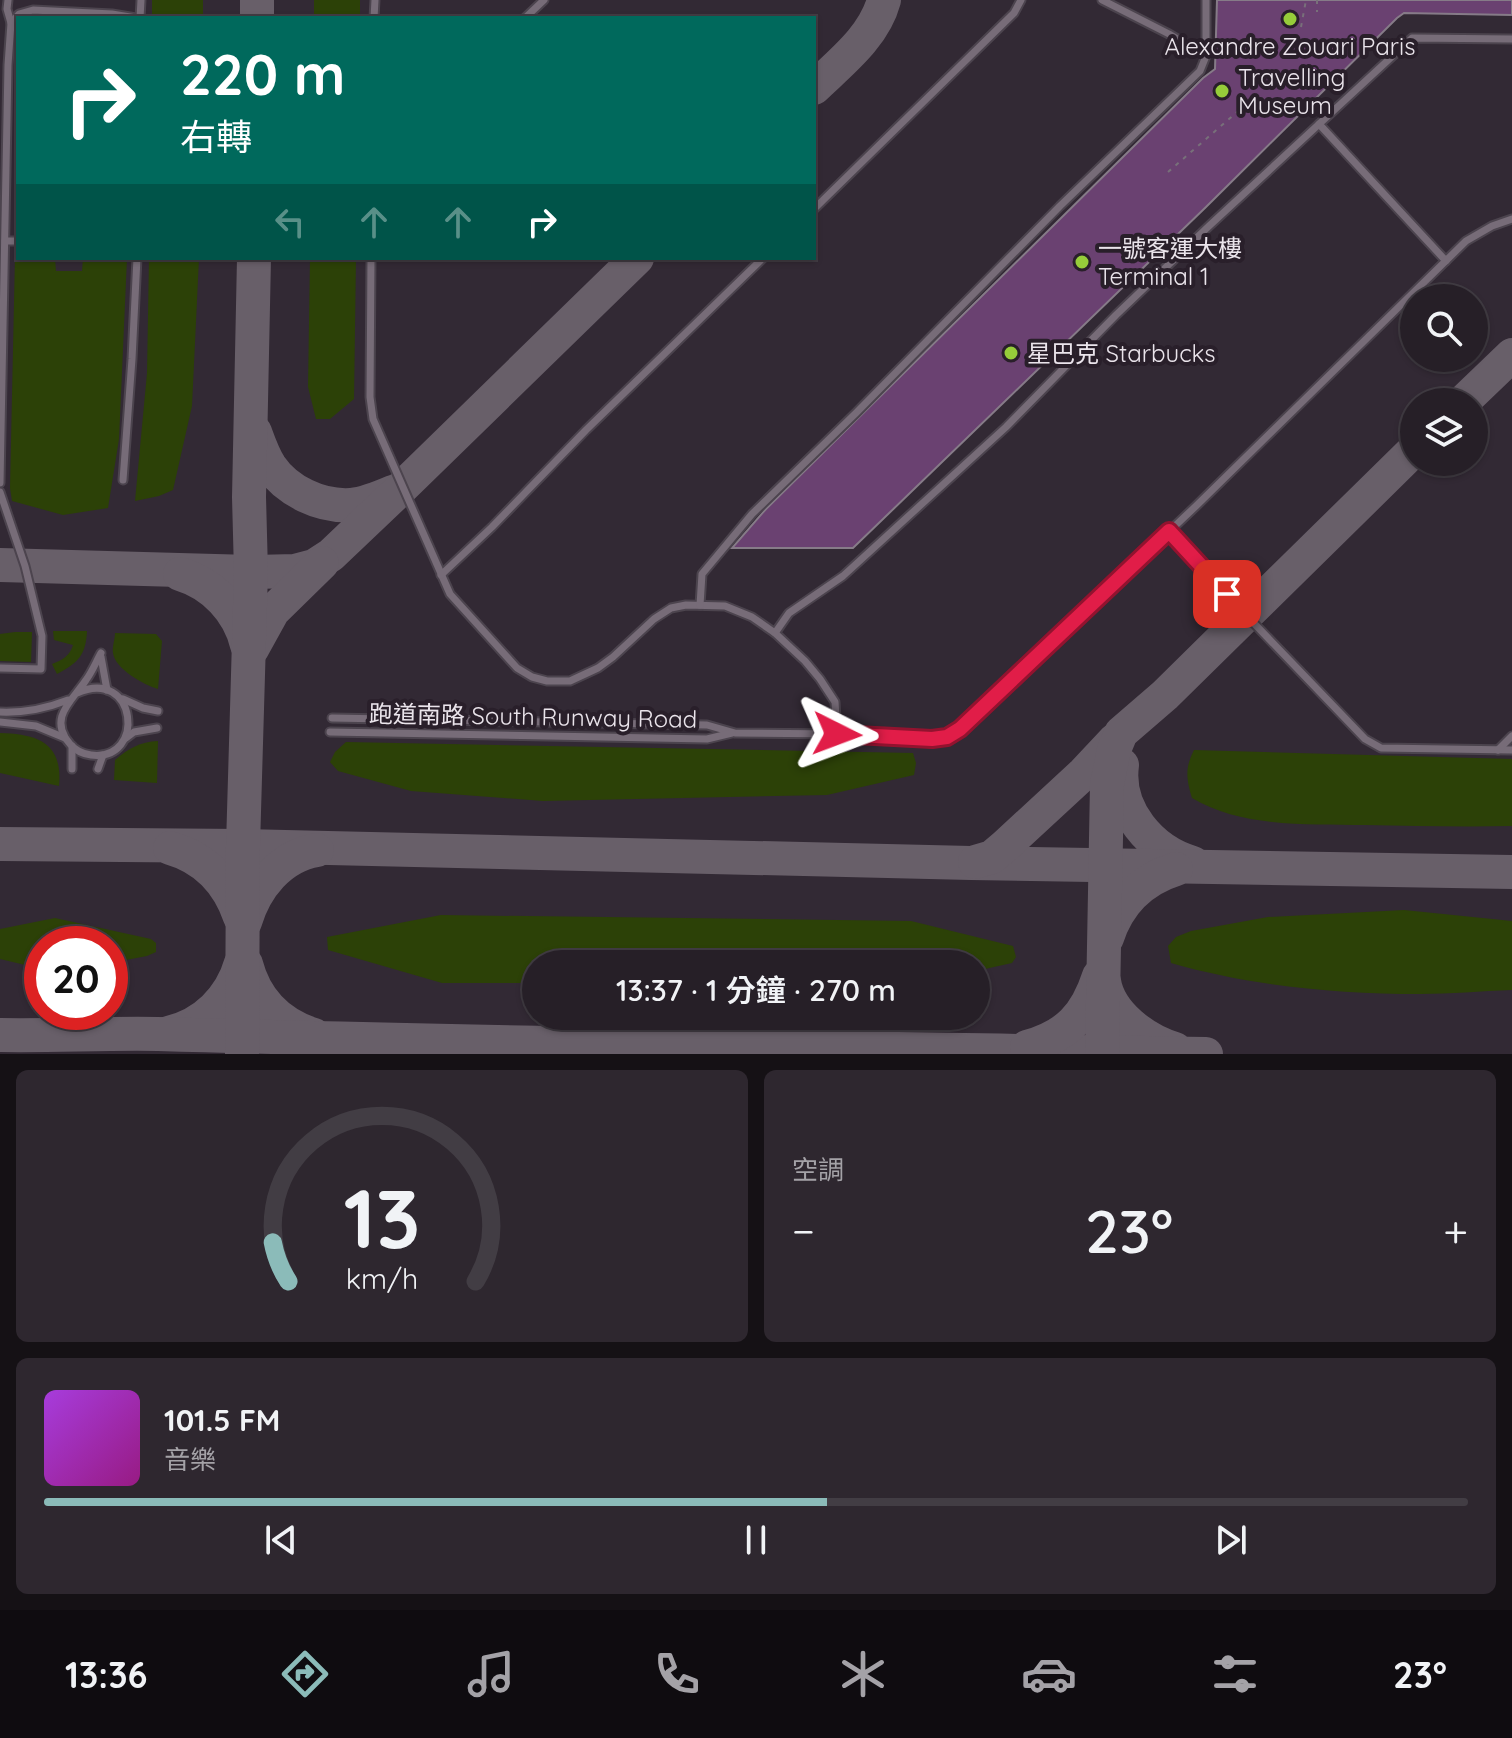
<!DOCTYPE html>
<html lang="zh-TW">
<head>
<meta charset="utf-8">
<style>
	:root { --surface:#261f27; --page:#2e272f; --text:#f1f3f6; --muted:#a4a2a7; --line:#423d44; --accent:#8bbbb9 }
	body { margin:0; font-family:Quicksand,"Noto Sans TC",sans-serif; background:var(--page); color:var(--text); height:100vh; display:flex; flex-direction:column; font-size:30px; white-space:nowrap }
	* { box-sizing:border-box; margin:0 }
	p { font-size:26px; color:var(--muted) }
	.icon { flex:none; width:44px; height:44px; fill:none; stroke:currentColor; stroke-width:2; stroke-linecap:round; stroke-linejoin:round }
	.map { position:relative; height:1054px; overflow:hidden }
	.sheet { display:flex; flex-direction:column; gap:16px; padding:16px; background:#151115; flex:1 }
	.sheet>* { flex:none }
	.banner { position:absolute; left:16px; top:16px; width:800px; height:244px; border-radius:0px; box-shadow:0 2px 6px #0004,0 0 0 2px var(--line); background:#00695c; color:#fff; overflow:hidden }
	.controls { position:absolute; left:1400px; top:284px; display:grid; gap:16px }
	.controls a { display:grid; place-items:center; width:88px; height:88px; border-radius:50%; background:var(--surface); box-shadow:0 2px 6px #0004,0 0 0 2px var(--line); font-size:40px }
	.speed { position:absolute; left:24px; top:926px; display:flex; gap:16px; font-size:40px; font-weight:700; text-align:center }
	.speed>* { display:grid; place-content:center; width:104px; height:104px; border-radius:50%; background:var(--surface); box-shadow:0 2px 6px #0004,0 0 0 2px var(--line); line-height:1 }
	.speed .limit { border:12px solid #d22; background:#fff; color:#111 }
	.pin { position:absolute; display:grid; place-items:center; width:68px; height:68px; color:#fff; margin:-34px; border-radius:16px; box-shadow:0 4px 12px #0006 }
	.me { position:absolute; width:88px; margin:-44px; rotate:93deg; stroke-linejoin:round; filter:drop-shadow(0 0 6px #0008) }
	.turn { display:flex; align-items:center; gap:28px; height:168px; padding:0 32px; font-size:36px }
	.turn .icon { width:104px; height:104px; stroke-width:2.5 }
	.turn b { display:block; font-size:56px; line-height:68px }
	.lanes { display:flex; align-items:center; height:76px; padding:0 32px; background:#0003; justify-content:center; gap:40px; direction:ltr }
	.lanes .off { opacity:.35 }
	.big { font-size:60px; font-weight:600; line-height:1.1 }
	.sheet .widget { flex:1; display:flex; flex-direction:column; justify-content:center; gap:12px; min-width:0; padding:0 28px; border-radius:12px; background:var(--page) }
	.sheet .dial { align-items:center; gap:0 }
	.dial svg { height:208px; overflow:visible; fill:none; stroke:var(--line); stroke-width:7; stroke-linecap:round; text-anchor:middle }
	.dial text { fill:var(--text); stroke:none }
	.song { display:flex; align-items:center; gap:24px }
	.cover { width:96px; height:96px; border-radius:12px; background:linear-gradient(135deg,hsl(280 70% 55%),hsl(310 70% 35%)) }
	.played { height:8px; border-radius:4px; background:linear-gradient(90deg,var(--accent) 55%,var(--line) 55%) }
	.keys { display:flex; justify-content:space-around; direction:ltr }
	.heat { display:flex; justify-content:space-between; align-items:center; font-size:44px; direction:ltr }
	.sheet .tiles { flex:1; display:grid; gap:16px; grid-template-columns:1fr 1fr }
	.widget:last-child { grid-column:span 2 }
	.trip { position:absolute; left:522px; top:950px; width:468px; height:80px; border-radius:40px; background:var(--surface); box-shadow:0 2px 6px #0004,0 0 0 2px var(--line); font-weight:600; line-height:80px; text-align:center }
	.tabs { display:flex; height:128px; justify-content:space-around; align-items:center; background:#0f0c10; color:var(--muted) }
	.tabs .icon { width:56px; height:56px }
	.tabs .current { color:var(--accent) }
	.tabs b { font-size:36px; color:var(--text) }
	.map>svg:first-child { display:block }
	.green { fill:#2c4107 }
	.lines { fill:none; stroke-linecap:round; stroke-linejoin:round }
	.taxiway { stroke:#685f69; stroke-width:34 }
	.building { fill:#6a4171; stroke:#867b88; stroke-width:2 }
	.service-casing { stroke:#4c444e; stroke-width:11 }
	.path { stroke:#78707a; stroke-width:2; stroke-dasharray:4 6; stroke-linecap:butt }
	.service { stroke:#776c78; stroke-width:7 }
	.route-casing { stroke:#92132f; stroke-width:20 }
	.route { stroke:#e11d48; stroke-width:14 }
	.poi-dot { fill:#96cc3a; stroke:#291f2a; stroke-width:3 }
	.labels { text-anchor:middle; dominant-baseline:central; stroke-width:8; stroke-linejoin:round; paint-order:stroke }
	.poi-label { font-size:24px; fill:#eae4eb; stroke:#291f2a; text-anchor:start }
	.street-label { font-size:24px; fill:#eae4eb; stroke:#291f2a }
</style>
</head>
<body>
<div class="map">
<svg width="1512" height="1054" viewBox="0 0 1512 1054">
	<rect width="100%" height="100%" fill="#322934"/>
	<!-- green -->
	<g class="green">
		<rect x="152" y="0" width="51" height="18"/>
		<rect x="314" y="0" width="46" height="18"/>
		<path d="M18,253v5h37l1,13h26l1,-13h44l-8,181 -11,69 -45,7 -51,-14 -2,-13 5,-232z"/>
		<path d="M149,258h50l-7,148 -19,84 -14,6 -24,5 12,-128z"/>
		<path d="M310,258h46l-2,141 -24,20h-14l-8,-32z"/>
		<path d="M53,631h34c-1,24 -9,32 -30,43l-5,-10c10,-4 18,-8 21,-19l-19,-5z"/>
		<path d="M15,632h17l-1,30 -31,-1v-27z"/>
		<path d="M115,633l41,1 6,7 -4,48c-14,-4 -43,-20 -45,-36 -1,-6 2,-14 2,-20z"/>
		<path d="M0,733c38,1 63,10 59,53l-59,-13z"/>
		<path d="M158,741l-1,42 -43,-3 1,-20c14,-12 25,-18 43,-19z"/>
		<path d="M346,742l567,11 3,10 -2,12 -87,20 -284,6 -132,-10 -73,-20 -8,-9 5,-10z"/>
		<path d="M1194,750l318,9v67c-49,1 -98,0 -147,-1 -56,-1 -123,3 -173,-27 -6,-20 -7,-30 2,-48z"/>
		<path d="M1404,910l108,11v69c-31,1 -62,4 -92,4 -84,0 -169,-8 -249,-31l-3,-17 8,-9 15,-6 77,-14z"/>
		<path d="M441,915l470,6 102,25 3,11 -4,6 -36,8v-7h-440v19h-94l-114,-33 -1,-13z"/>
		<path d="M55,918l96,21 5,4v9l-9,4 -37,7v-19h-68v25l-42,-10v-30z"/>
	</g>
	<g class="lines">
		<!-- taxiway -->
		<g class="taxiway">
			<path d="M257,18v-18"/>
			<path d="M814,88c27,-26 60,-51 70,-88"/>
			<path d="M1463,402l49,-47"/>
			<path d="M255,432c4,11 8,23 15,34 17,25 50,41 81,39 14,-1 28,-7 42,-13"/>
			<path d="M0,565l251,7 44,-1 19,-5 17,-11 60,-57 246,-240"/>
			<path d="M180,574c33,10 59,37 67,71"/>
			<path d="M252,649l21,-38 49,-48"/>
			<path d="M1122,765c-6,45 29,86 71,98"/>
			<path d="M0,844l243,2 728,17 541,9"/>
			<path d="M170,848c35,10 58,34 70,69"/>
			<path d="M975,862l17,-5 13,-11 79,-73 31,-33"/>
			<path d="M245,922c10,-34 35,-66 72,-72"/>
			<path d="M1107,938c11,-35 34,-58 69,-69"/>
			<path d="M246,964c9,35 33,60 68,71"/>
			<path d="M1104,981c5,33 41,59 71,68"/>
			<path d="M168,1033c36,-8 63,-35 73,-70"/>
			<path d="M0,1035c52,1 105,-2 158,-1 349,10 698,14 1048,20"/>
			<path d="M1027,1047c40,-11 59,-31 72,-71"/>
			<path d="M242,1054l1,-208 8,-274 -2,-75 5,-239"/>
			<path d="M1102,1054l5,-270 7,-34 7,-17 44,-38 249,-245"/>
		</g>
	</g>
	<!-- building -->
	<path class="building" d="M1217,0h295v15l-108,-2 -7,5 -191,189 -353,341h-121l34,-39 437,-431 12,-9z"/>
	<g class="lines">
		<!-- service casing -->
		<g class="service-casing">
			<g id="service">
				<path d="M8,0l-1,9 4,14"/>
				<path d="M1102,0l67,34 37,22"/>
				<path d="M140,18l1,-18"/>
				<path d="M374,18l1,-18"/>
				<path d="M525,18l19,-18"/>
				<path d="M1319,124l127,137"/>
				<path d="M814,209l200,-196 7,-13"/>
				<path d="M5,241h13"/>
				<path d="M371,258l-1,139 3,22 77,175 67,74 15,9 15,4h23l28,-13 15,-11 41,-38 17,-11 15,-3 39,1 27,11 23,16 30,28 15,18 15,23 2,32"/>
				<path d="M123,480l9,-121 5,-101"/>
				<path d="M0,483l8,-418 3,-42 8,-9 14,-4 79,4 24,4"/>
				<path d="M0,492l25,74 17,70 -1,33 -41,-1"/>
				<path d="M1169,531l77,84 119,124 16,9 131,2"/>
				<path d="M441,575l51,-48 94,-97 177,-172"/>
				<path d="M700,605l2,-31 50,-60 104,-101 204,-207 140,-135 6,-15v-56"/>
				<path d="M775,633l14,-20 54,-37 163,-149 110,-112 93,-89 203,-188 100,1"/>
				<path d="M101,657l6,33"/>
				<path d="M77,693c60,-27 70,69 14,62 -8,-1 -16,-5 -21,-11 -23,-26 3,-44 16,-64 6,-8 10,-18 15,-27"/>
				<path d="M123,699l20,9 15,3"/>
				<path d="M0,712c24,1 45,-3 68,-12"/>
				<path d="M332,718l375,7 28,8 102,1 95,5c24,-4 32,-13 49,-29l215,-204 270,-265 26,-15 20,-7"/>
				<path d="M0,722l36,4 29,12"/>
				<path d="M330,732l377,7 25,-6"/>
				<path d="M126,738l8,-6 23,-4"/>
				<path d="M72,746v23"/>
				<path d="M1498,750l14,-14"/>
				<path d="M98,769l5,-14"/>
			</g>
		</g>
		<!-- path -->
		<g class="path">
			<path d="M1317,0v12"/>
			<path d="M1301,27l5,-27"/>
			<path d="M1168,172l76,-66"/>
		</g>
		<!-- service -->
		<use href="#service" class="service"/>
	</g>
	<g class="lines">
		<!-- route casing -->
		<g class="route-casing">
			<path id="route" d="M837,734l95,5 15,-2 13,-8 209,-198 58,63"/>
		</g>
		<!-- route -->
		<use href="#route" class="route"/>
	</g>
	<!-- markers -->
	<g class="poi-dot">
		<circle cx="1290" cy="19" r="8"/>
		<circle cx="1222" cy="91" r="8"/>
		<circle cx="1082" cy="262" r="8"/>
		<circle cx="1011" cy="353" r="8"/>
	</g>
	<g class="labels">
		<!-- poi labels -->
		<g class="poi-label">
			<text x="1290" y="46" text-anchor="middle">Alexandre Zouari Paris</text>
			<text x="1238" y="77">Travelling<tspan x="1238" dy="28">Museum</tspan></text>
			<text x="1098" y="248">一號客運大樓<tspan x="1098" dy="28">Terminal 1</tspan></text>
			<text x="1027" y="353">星巴克 Starbucks</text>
		</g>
		<!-- street labels -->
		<g class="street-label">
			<text transform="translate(533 716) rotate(1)">跑道南路 South Runway Road</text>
		</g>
	</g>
</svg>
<div class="controls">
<a><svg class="icon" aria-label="search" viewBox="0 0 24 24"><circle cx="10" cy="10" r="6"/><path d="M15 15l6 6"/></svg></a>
<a><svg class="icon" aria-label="layers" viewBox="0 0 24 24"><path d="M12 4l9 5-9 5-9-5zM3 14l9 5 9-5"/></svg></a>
</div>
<div class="speed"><div class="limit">20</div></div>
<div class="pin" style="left:1227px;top:594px;background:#d93025"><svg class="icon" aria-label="arrive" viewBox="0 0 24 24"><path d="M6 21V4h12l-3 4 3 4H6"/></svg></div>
<svg class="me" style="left:837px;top:734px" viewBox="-20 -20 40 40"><path d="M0-17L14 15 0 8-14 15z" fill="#e11d48" stroke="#fff" stroke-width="4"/></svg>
<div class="trip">13:37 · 1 分鐘 · 270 m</div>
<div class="banner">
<div class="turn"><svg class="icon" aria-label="right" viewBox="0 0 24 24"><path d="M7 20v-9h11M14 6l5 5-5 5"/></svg><div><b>220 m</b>右轉</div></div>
<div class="lanes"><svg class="icon off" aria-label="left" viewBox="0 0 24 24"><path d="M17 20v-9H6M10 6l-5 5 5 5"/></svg><svg class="icon off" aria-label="ahead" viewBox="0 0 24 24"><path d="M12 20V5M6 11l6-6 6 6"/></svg><svg class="icon off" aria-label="ahead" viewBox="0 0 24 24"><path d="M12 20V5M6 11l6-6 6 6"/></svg><svg class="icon" aria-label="right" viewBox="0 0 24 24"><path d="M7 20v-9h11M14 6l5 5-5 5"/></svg></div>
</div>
</div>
<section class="sheet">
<div class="tiles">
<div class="widget dial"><svg viewBox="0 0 100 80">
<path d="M14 69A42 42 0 1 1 86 69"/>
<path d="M14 69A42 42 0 0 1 8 54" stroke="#8bbbb9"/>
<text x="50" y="56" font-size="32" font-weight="700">13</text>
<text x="50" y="72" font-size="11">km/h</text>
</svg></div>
<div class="widget"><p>空調</p>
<div class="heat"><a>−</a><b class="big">23°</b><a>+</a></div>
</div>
<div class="widget">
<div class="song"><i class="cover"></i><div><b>101.5 FM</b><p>音樂</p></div></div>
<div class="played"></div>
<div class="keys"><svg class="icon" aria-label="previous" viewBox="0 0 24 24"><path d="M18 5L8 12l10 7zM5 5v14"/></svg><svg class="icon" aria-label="pause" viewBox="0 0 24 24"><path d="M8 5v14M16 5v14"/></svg><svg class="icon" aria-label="next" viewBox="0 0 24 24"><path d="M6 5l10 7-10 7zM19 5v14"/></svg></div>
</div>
</div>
</section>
<nav class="tabs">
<b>13:36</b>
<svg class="icon current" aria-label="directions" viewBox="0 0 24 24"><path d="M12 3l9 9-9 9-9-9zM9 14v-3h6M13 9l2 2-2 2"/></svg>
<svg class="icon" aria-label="music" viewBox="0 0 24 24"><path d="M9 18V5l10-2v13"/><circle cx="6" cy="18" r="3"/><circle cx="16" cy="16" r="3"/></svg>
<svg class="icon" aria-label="phone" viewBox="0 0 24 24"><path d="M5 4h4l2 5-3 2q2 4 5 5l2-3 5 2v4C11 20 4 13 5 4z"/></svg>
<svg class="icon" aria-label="climate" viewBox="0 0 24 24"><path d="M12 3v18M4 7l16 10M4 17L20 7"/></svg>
<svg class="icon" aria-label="car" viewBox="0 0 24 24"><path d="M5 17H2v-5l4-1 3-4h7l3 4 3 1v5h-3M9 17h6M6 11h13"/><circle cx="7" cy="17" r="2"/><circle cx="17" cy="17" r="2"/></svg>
<svg class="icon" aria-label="filters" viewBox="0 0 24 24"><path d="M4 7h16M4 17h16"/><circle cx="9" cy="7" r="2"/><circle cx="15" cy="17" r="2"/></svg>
<b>23°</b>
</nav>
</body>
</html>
